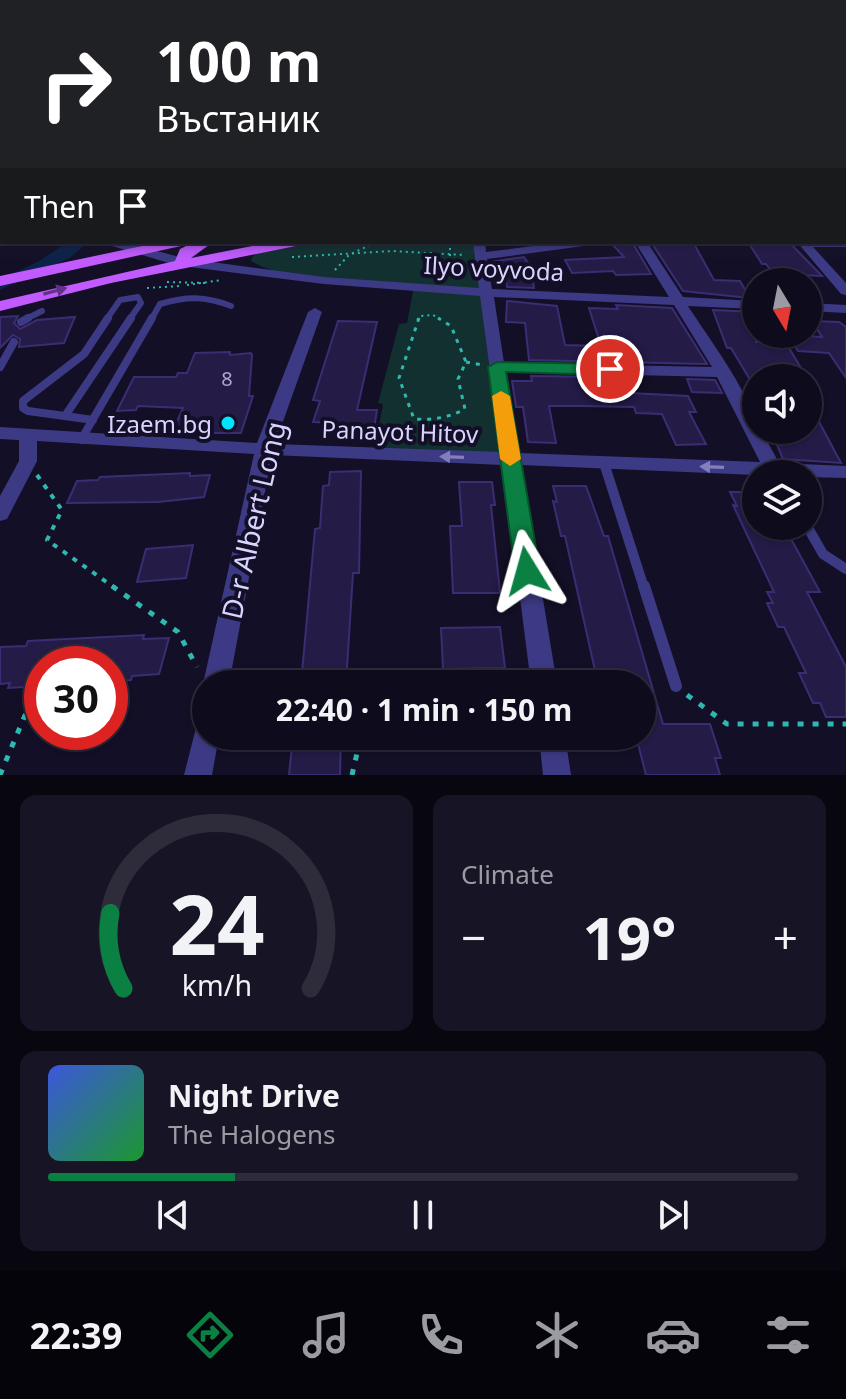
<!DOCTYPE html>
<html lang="en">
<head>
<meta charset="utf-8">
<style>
	:root { --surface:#0e0b1c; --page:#171425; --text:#f1f3f6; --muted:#9b9ba3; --line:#2e2b3b; --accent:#0b8043 }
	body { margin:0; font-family:"Noto Sans",sans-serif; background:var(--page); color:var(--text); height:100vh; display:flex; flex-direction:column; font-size:30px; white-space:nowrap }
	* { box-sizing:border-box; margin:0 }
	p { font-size:26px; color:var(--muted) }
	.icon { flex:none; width:44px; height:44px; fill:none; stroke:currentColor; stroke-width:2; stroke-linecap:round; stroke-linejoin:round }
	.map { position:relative; height:775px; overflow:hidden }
	.sheet { display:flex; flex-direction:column; gap:20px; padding:20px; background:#08060f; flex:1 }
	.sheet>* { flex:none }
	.guide { position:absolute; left:0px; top:0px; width:846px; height:244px; box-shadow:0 2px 6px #0004,0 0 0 2px var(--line); background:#202124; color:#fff; overflow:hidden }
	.needle { width:52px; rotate:170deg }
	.controls { position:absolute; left:742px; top:268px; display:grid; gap:16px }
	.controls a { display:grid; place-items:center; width:80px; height:80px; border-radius:50%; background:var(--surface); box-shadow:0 2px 6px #0004,0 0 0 2px var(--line); font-size:40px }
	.speed { position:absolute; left:24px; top:646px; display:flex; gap:16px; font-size:40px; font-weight:700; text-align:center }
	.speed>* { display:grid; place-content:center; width:104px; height:104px; border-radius:50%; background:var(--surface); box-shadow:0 2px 6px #0004,0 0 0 2px var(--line); line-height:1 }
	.speed .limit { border:12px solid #d22; background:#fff; color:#111 }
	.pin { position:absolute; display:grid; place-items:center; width:68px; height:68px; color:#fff; margin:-34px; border:4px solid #fff; border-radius:50%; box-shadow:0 2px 8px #0007 }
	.me { position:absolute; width:88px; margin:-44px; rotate:352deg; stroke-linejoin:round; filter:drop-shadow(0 0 6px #0008) }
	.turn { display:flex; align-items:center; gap:28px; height:168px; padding:0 24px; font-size:36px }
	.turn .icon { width:104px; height:104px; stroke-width:2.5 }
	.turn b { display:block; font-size:56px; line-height:68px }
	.then { display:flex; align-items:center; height:76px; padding:0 24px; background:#0003; gap:16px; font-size:30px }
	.big { font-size:60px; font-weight:700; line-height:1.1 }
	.sheet .card { flex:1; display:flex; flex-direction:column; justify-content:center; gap:12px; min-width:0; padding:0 28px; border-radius:16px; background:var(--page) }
	.sheet .dial { align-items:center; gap:0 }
	.dial svg { height:208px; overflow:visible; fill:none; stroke:var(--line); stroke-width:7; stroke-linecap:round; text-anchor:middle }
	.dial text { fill:var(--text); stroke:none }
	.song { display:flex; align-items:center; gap:24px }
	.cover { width:96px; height:96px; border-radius:12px; background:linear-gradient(135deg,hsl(230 70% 55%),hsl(130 70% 35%)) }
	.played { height:8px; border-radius:4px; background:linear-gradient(90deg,var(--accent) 25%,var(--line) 25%) }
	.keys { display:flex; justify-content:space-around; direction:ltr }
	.heat { display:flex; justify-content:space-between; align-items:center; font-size:44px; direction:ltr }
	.sheet .tiles { flex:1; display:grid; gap:20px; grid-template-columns:1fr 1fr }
	.card:last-child { grid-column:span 2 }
	.trip { position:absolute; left:192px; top:670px; width:464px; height:80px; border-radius:40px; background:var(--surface); box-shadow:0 2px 6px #0004,0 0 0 2px var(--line); font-weight:700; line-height:80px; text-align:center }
	.menu { display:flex; height:128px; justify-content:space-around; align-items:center; background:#06040b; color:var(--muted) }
	.menu .icon { width:56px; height:56px }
	.menu .active { color:var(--accent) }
	.menu b { font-size:36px; color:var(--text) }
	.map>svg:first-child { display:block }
	.green { fill:#12302f }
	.water { fill:#0c2248 }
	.building { fill:#241b47; stroke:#3b2d73; stroke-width:2 }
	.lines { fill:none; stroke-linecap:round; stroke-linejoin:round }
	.path-far3 { stroke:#2fb8b0; stroke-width:2; stroke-dasharray:2 4; stroke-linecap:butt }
	.path-far2 { stroke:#2fb8b0; stroke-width:3; stroke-dasharray:4 6; stroke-linecap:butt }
	.path-far1 { stroke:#2fb8b0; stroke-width:4; stroke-dasharray:5 7; stroke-linecap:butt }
	.path { stroke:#2fb8b0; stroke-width:5; stroke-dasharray:6 9; stroke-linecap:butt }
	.service-far3 { stroke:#3d3a85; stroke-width:6 }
	.service-far2 { stroke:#3d3a85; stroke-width:8 }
	.service-far1 { stroke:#3d3a85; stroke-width:10 }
	.service { stroke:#3d3a85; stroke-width:12 }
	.minor { fill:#3d3a85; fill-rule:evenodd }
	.tertiary { fill:#3d3a85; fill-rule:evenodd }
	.primary { fill:#c25bff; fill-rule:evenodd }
	.oneway { fill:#623188 }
	.oneway2 { fill:#837fbc }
	.route { fill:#0b8043; stroke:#07532c; stroke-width:2 }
	.slow { fill:#f59e0b }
	.poi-dot { fill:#00e5ff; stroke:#130f26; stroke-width:3 }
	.labels { text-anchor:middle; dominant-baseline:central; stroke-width:8; stroke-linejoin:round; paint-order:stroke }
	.number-label { font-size:20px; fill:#aca6d1 }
	.street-label { font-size:24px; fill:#d9d4ff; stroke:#130f26 }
	.poi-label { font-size:24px; fill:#d9d4ff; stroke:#130f26; text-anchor:end }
	.near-street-label { font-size:28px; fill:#d9d4ff; stroke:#130f26 }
</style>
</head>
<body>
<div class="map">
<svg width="846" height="775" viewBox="0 0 846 775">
	<rect width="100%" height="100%" fill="#130f26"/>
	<!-- green -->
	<path class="green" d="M318,242h161l31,217 -136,-5 9,-50 -5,-1 21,-79 8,-1 7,-37c-45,-3 -125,-2 -163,-25l2,-5 6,-3z"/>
	<!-- water -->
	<path class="water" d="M68,242h21l-21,17 -68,31v-10l39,-19z"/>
	<!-- building -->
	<g class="building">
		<path d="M632,242l19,32 -35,1 -3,-4 -41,2 -7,-13 59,-3 -12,-13z"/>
		<path d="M651,242h42l21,38 26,1 10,17 -67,-7z"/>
		<path d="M748,242h41l33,34 -25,-1 5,7h-22l-14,-18h-4z"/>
		<path d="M524,257l7,10 3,21 -27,-1 -2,-16 -13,1 -2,-10z"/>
		<path d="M507,301l50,5 8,39 36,1 -12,-38 29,1 -2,-4 56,3 35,56 -178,-4 -4,-37 -19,-1z"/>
		<path d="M713,310l43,2v30l30,1 21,35h-58l-18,-30h-4z"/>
		<path d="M18,316l-4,7 6,6 17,-9 38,-3 -11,26 -45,4 1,-8 -7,-4 -13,13v-31z"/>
		<path d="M338,321l39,1 -20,88h20l-4,25 -38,-2 3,-10 -25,-1 7,-21 -7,-1z"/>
		<path d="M812,321l27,1 7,5v51l-17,-25 -31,-2 -10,-16 34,2z"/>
		<path d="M230,352v3l21,-2 1,2 -3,41h4l-12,37h-69l11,-25 -45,-2 -2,4 -19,1 17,-34h42l2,-4h9l8,-20z"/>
		<path d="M531,376l76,1 4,15 77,4 8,16h-7l17,32 -30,1 -14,-31 -26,-1 -2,-6 -52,-1h-33l7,37 -28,-1 -5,-35h-7l-4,-26h20z"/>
		<path d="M687,379l28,1 7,13 -30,-1z"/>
		<path d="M808,401l33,62 -58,-4 -11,-26 36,3z"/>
		<path d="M361,471l-2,102h-6l-7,111h-45l14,-155 5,-1 3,-42 6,-1 1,-13z"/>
		<path d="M190,473v3l20,-1 -6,22 -46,5 -91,1 10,-22 21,-1 2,-3z"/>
		<path d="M459,482h33l3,23h-4l9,88h-47l-3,-67h12z"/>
		<path d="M553,486h33l18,50h4l55,188h47l11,34h-6l5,17h-74l-10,-39h6v-52h-44l-33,-148h-4l-8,-35 4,1z"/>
		<path d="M730,492h26v34h28l36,66h-13l39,75v50h-20l-6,-14h-7l-14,-30h7l-22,-46h-6l-11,-24h6l-6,-11h7l-41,-87 4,1z"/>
		<path d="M193,545l-7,33 -49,4 9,-33z"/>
		<path d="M500,627l5,41 -62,1 -2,-41z"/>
		<path d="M144,635l-1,4 26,-1 -10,36 -27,2 -1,4 -14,1 1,-5 -8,1v-13h-68v22l-34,2 2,-5 -10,1v-37l26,-1 2,-5z"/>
		<path d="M293,736h48l-1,39h-51z"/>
	</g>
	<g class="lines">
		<!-- path-far3 -->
		<g class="path-far3">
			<path d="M450,242v36"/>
			<path d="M292,257l100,-6 72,4"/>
			<path d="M335,270l14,-15 27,-13"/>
			<path d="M167,282l40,1"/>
			<path d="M187,285l35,-5"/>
			<path d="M147,288l32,-2"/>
			<path d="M417,320l4,-4 12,-1 9,5"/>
		</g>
		<!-- path-far2 -->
		<g class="path-far2">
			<path d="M419,318l-20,60 15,41c19,1 34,-1 51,-10l-7,-30 8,-17 -15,-36 -13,-8"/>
			<path d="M466,362l16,3"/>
			<path d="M392,438l22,-19"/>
		</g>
		<!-- path-far1 -->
		<g class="path-far1">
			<path d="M390,440l4,-4"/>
			<path d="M37,475l25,35 -15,30 68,48"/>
		</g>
		<!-- path -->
		<g class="path">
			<path d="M112,586l66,46 19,35"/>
			<path d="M687,695l40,29h119"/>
			<path d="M0,775l28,-67"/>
			<path d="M352,775l9,-39"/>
		</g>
		<!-- service-far3 -->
		<g class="service-far3">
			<path d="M24,320l18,-9"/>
			<path d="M106,320l14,-20 18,-3 3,6 -12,17"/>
			<path d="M151,320l9,-16c27,-8 45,-8 71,2"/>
		</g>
		<!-- service-far2 -->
		<g class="service-far2">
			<path d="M21,322l7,-4"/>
			<path d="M0,367l14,-25"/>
			<path d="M65,416l28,4"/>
			<path d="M65,416l-37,-5 -5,-3v-7l61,-47 24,-36"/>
			<path d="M65,416l66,-98"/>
			<path d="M82,438l70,-120"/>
		</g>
		<!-- service-far1 -->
		<g class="service-far1">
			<path d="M82,439l2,-3"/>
			<path d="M604,463l40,125"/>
			<path d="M807,526l16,28 23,15"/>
		</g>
		<!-- service -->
		<path class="service" d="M644,586l32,100"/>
		<!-- minor -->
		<g class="minor">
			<rect x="0" y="159" width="2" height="6"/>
			<path d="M844,240l2,7h-33l33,36v12l-5,-1 -44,-52z"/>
			<path d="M473,242h12l1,10 77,-10h34l-6,3 -104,14 5,30 177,8 -34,-55h12l36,55 73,4v8l-68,-3c17,27 68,94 68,124h5l18,33 67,3v12l-38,-1v-3l-52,1 -235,-10 36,219h-26l-28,-219 -231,-10 -43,229h-23v6l-3,-6 51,-230 -217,-13v20l-30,58 -7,2v-25l19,-35v-21l-19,-1v-12l257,16 51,-131 7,-4 7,4 -47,132 226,8 -21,-156 -156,-12 -142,-18 -6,-4 6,-4 142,19 155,11zM494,297l180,8 38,62 -208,-4zM506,372l211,5 43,85 -241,-9z"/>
			<path d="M808,303l38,2v8l-38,-2z"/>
			<path d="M206,720v16h13l-7,39h-28l13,-51z"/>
			<path d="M539,736h26l6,39h-28z"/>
		</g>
		<!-- tertiary -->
		<g class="tertiary">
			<rect x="0" y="174" width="2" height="8"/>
			<path d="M99,242h24l64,17 3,3 -8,5z"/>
		</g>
		<!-- primary -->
		<g class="primary">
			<path d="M161,242h27l-7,4 -181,40v-10z"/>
			<path d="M194,242h19l-22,16 82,-16h30l-7,4 -185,37 -111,28v-10l175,-40 5,-12z"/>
		</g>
	</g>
	<!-- one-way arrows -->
	<defs><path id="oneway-solid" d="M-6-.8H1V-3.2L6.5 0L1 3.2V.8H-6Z" transform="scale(2)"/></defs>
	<use class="oneway" href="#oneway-solid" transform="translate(55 291) rotate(-15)"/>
	<g class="oneway2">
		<use href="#oneway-solid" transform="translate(452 457) rotate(-178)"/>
		<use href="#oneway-solid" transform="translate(712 467) rotate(-178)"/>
	</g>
	<!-- sky -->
	<linearGradient id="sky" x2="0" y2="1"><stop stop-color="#0a0815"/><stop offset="0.58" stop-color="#333752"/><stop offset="1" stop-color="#333752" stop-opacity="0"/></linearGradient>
	<rect width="846" height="260" fill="url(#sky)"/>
	<!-- route -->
	<path class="route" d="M497,362l113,2 9,5 -9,6 -104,-3 34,199 -4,7 -9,3 -9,-3 -3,-7 -27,-204z"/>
	<!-- slow -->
	<path class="slow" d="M501,391l9,5 11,63 -11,7 -10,-7 -8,-63z"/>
	<!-- markers -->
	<circle class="poi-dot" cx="228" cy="423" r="8"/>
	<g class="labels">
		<!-- number labels -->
		<g class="number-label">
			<text x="227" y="378">8</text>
		</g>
		<!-- street labels -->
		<g class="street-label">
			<text transform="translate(494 268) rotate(3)">Ilyo voyvoda</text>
			<text transform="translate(400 431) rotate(2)">Panayot Hitov</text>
		</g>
		<!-- poi labels -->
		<g class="poi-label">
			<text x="212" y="423">Izaem.bg</text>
		</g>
		<!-- near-street labels -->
		<g class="near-street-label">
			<text transform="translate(253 520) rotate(-77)">D-r Albert Long</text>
		</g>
	</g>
</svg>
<div class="controls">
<a><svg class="needle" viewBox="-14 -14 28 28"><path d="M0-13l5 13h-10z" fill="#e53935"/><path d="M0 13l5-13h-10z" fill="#9b9ba3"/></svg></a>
<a><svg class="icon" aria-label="sound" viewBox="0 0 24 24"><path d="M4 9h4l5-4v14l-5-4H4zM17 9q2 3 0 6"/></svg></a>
<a><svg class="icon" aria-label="layers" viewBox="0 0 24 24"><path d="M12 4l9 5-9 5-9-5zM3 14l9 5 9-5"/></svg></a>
</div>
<div class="speed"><div class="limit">30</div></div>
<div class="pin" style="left:610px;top:369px;background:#d93025"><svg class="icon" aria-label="arrive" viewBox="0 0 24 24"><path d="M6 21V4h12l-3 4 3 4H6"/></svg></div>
<svg class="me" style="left:527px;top:571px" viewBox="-20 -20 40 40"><path d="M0-17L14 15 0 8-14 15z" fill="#0b8043" stroke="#fff" stroke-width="4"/></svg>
<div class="trip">22:40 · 1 min · 150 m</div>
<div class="guide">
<div class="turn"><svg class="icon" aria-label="right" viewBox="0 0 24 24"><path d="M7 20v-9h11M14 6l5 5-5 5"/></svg><div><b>100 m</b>Въстаник</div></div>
<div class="then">Then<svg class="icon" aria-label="arrive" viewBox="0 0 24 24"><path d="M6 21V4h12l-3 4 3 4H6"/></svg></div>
</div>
</div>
<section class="sheet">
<div class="tiles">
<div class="card dial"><svg viewBox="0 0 100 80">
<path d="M14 69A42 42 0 1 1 86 69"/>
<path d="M14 69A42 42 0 0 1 9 40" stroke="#0b8043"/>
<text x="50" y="56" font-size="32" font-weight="700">24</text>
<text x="50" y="72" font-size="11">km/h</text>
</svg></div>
<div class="card"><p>Climate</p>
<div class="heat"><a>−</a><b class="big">19°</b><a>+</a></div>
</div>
<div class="card">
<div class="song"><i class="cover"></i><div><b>Night Drive</b><p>The Halogens</p></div></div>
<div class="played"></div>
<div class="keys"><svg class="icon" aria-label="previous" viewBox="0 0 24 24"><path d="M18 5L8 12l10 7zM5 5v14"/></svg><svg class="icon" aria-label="pause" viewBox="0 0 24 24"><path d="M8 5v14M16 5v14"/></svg><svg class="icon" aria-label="next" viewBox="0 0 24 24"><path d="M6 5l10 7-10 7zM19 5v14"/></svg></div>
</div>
</div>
</section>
<nav class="menu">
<b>22:39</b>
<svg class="icon active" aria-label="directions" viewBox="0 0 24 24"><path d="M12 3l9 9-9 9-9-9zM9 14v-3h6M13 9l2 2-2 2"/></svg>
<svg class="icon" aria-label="music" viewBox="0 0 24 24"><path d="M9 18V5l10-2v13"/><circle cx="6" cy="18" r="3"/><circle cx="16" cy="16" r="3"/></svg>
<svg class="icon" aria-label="phone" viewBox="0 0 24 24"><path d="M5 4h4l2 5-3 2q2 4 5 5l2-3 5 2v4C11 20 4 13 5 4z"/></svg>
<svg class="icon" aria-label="climate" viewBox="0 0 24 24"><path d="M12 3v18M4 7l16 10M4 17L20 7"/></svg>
<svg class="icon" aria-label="car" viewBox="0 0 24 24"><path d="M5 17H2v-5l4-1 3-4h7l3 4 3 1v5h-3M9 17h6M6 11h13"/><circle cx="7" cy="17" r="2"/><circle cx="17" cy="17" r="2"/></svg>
<svg class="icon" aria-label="filters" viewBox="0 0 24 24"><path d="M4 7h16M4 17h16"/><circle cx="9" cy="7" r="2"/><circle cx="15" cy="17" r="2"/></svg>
</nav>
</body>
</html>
